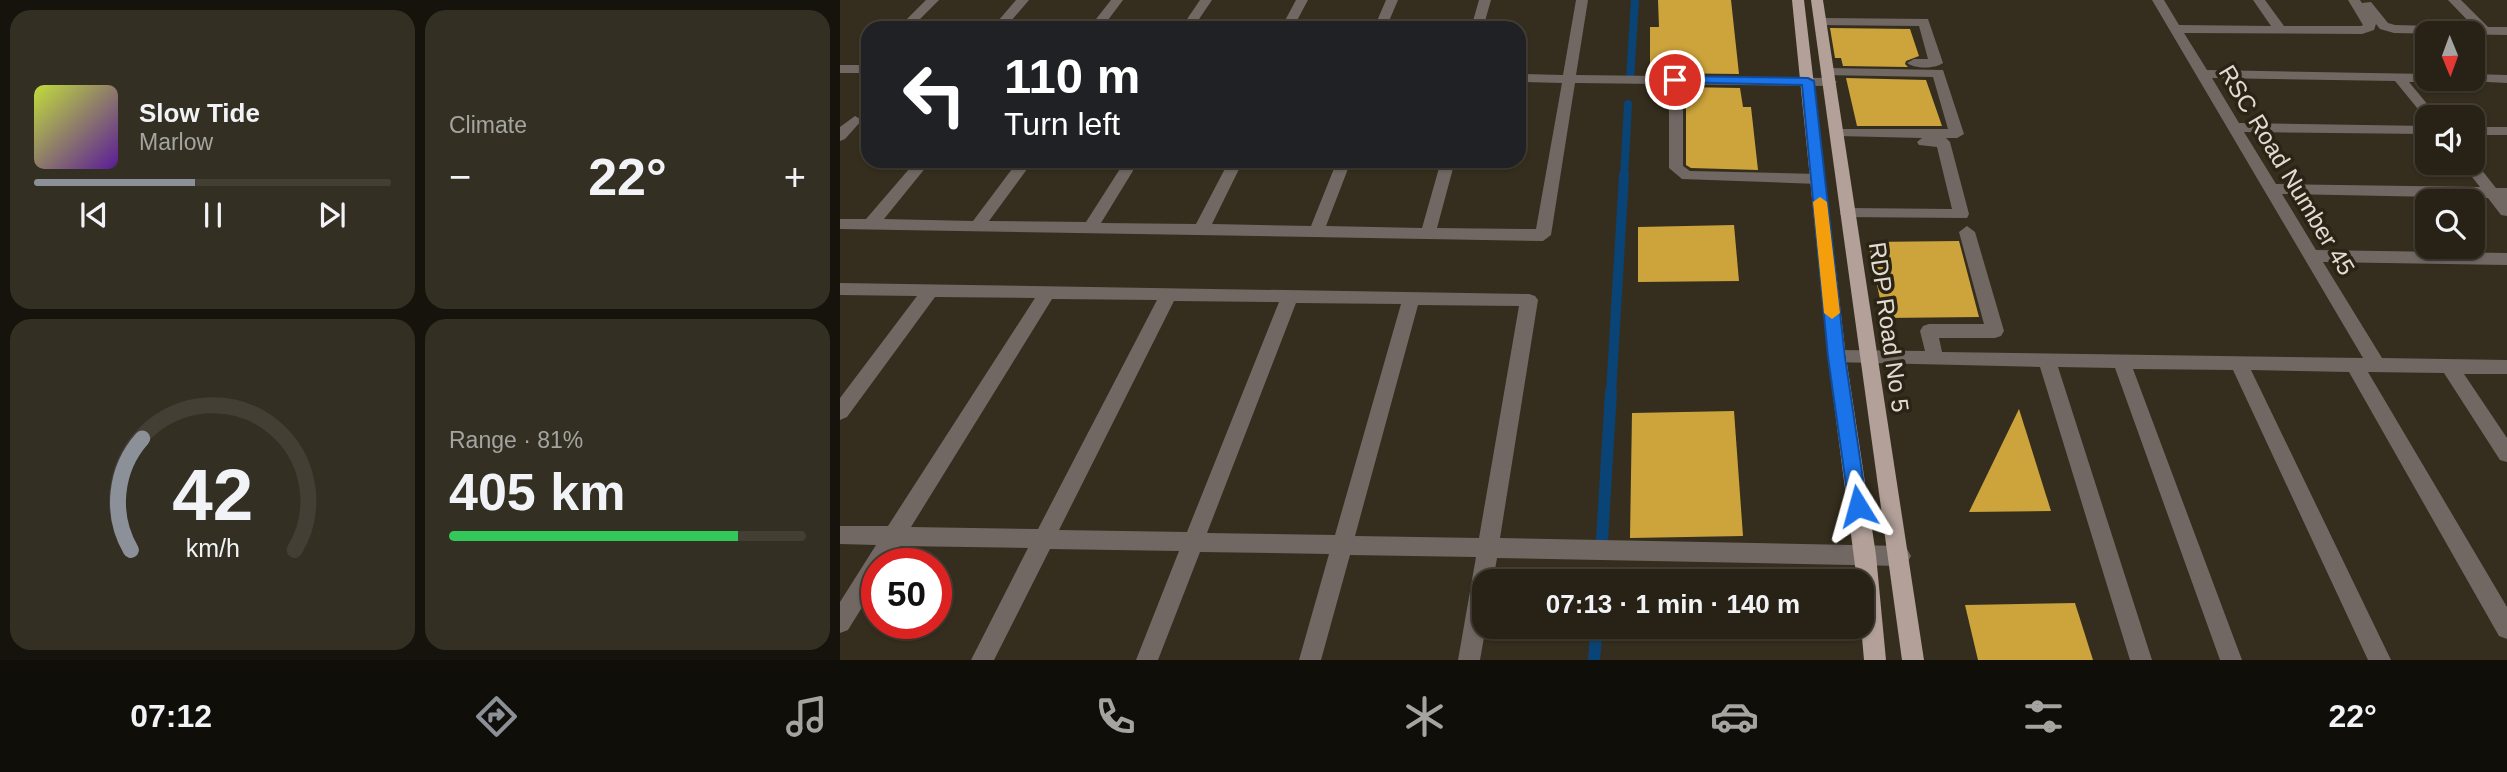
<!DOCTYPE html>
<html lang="en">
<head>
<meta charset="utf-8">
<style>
	:root { --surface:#282216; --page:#342f23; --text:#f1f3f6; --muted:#a5a4a1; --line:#443f35; --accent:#8c9099 }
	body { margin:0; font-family:Arial,sans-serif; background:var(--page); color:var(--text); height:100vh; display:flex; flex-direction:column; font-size:26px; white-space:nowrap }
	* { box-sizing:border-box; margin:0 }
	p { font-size:23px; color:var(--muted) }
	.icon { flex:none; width:38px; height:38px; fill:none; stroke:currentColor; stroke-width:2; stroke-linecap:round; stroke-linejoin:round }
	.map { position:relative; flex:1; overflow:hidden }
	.panel { display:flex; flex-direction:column; gap:10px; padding:10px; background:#16130c; width:840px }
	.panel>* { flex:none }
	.guide { position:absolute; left:21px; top:21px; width:665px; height:147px; border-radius:21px; box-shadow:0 2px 5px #0004,0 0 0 2px var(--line); background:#202124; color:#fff; overflow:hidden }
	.needle { width:46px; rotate:179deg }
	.fabs { position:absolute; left:1575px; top:21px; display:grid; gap:14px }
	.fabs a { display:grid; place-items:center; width:70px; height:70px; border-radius:14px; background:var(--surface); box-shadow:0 2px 5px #0004,0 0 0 2px var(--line); font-size:35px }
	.speed { position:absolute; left:21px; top:548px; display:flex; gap:14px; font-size:35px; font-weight:700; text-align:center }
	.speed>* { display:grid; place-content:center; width:91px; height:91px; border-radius:50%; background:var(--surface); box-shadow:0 2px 5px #0004,0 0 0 2px var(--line); line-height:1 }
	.speed .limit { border:10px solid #d22; background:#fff; color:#111 }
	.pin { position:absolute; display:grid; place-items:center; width:60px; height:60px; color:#fff; margin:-30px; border:4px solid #fff; border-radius:50%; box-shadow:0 2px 7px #0007 }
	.me { position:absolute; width:77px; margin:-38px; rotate:352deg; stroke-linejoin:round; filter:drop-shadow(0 0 5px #0008) }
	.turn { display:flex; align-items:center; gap:24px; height:147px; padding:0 28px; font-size:32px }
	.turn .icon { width:91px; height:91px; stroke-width:2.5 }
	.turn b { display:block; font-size:49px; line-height:60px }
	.big { font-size:52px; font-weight:600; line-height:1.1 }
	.panel .card { flex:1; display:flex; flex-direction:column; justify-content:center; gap:10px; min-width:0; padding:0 24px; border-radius:21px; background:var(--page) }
	.panel .dial { align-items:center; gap:0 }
	.dial svg { height:182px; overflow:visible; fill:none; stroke:var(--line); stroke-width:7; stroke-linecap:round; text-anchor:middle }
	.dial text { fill:var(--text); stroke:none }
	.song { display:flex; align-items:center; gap:21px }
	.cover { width:84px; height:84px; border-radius:10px; background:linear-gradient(135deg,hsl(70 70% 55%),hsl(270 70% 35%)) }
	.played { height:7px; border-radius:4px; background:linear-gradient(90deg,var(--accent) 45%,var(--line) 45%) }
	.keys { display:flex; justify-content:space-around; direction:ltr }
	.heat { display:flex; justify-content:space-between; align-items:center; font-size:38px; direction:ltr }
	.charge { height:10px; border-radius:5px; background:linear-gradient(90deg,#34c759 81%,var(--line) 0) }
	.panel .tiles { flex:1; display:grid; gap:10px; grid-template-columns:repeat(2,1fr) }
	.trip { position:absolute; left:632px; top:569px; width:402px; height:70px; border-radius:21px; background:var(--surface); box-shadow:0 2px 5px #0004,0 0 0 2px var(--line); font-weight:600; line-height:70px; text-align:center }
	.dock { display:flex; height:112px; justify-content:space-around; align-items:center; background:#100e09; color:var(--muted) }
	.dock .icon { width:49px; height:49px }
	.dock .on { color:var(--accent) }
	.dock b { font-size:32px; color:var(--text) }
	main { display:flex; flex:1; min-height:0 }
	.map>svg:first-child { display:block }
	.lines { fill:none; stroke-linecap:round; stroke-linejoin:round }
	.stream-far2 { stroke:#0a4476; stroke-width:8 }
	.stream-far1 { stroke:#0a4476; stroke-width:10 }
	.stream { stroke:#0a4476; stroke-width:12 }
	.building { fill:#cda43c }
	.minor { fill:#716864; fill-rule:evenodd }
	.major { fill:#b2a099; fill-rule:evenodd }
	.route { fill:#1a73e8; stroke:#114b97; stroke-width:2 }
	.slow { fill:#f59e0b }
	.labels { text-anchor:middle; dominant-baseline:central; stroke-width:7; stroke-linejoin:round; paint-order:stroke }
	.street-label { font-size:24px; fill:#e1dcd3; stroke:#2b2415 }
</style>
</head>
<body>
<main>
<section class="panel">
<div class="tiles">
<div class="card">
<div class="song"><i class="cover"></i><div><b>Slow Tide</b><p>Marlow</p></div></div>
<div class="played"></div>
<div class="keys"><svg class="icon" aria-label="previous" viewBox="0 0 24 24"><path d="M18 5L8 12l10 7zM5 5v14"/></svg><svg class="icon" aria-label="pause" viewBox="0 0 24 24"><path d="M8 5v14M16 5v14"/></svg><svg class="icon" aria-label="next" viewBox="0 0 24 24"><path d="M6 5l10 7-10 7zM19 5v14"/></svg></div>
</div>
<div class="card"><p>Climate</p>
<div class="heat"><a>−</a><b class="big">22°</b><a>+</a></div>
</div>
<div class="card dial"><svg viewBox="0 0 100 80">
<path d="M14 69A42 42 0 1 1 86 69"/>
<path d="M14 69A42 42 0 0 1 19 20" stroke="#8c9099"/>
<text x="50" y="56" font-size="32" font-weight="700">42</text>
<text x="50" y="72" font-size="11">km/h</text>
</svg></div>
<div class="card"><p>Range · 81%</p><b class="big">405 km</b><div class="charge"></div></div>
</div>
</section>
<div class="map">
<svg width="1667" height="660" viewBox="0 0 1667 660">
	<rect width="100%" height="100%" fill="#352e1e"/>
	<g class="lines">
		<!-- stream-far2 -->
		<g class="stream-far2">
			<path d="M790,79l5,-79"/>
			<path d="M784,177l4,-73"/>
		</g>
		<!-- stream-far1 -->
		<path class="stream-far1" d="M771,393l13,-218"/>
		<!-- stream -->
		<g class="stream">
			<path d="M762,540l9,-148"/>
			<path d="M754,660l3,-34"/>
		</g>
	</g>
	<!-- building -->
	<g class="building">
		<path d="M818,0h73l8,74 -89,-1v-46h9z"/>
		<path d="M990,28l80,1 9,27 -13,5 -1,3 3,3 -65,-1 -2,-8h-6z"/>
		<path d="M1006,78l80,2 16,46h-85z"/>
		<path d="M842,87l58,1 3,19h8l7,63 -67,-2 -5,-3v-64l-3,-3z"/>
		<path d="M894,225l5,56 -101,1v-55z"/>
		<path d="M1119,241l20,76 -95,1 -16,-76z"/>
		<path d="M1179,409l32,102 -82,1z"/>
		<path d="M894,411l9,125 -113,2 2,-125z"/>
		<path d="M1235,603l18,57h-115l-13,-55z"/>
	</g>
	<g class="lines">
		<!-- minor -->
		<g class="minor">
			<path d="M86,0h13l-28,28h-13z"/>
			<path d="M176,0h13l-24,28h-13z"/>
			<path d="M271,0h12l-21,28h-13z"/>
			<path d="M360,0h12l-19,28h-12z"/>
			<path d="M456,0h12l-15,28h-12z"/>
			<path d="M546,0h12l-12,28h-12z"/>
			<path d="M639,0h12l-8,28h-12z"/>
			<path d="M736,0h12l-12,75 254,3 7,4 -7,4 -255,-3 -24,152 -8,6 -703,-12v-10h26l50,-58h15l-47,58 89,2 45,-60h15l-44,60 97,1 39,-61h14l-38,62 95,1 33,-63h14l-31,63 99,2 26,-65h14l-25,65 96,2 19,-67h14l-18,67 99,1 26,-146 -43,-1v-8l44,1z"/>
			<path d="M1312,0h12l15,25 92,1 -18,-26h12l19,26h77l2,-1 -15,-25h12l2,3 9,-1 17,21 7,2 79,2 -26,-27h13l27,27h19v8l-113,-2 -14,-4 -4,-5 -2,6 -12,4 -178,-1 23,37 220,4v5h6l-6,3h-18l29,35h-11v3l-32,-39 -183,-3 27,45 188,3v8l-183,-2 32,52 204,3 -19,-24h12v-4l23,29h11v28l-6,-1 -13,-17 -206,-4 34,56 191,3v12l-184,-3 59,96 125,2v14h-43l43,64v24l-7,-2 -56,-87 -76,-1 139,235v32l-8,-3 -150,-264 -98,-2 140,290h-23l-135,-290 -100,-1 109,291h-22l-105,-292 -57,-1 94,293h-22l-90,-293 -209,-5 -3,-5 3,-5 6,-2 88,1 -5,-20 3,-5 6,-2h55l-25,-92 8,-6 8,6 29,99 -3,5 -6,2h-56l3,14 421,6z"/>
			<path d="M981,18l107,1 15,44c-8,6 -28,6 -36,0l7,-4h14l-9,-33 -102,-1v-6z"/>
			<rect x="0" y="65" width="28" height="8"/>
			<path d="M988,68l115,2 21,64 -7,4h-11l4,4 19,72 -2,4 -125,-1 -2,-4 8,-5 104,1 -15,-62 -18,-2 -2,-3 5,-4 -85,-2 -7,-4 2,-3h116l-15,-52 -110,-2v-6z"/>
			<path d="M1633,74l34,1v8l-39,-2 -1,-2h6z"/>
			<path d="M836,97l7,4v65l7,5 128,3 8,5 -8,5 -136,-5 -13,-11v-67z"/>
			<path d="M15,116l7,4 -17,19 -5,2v-14z"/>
			<rect x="1633" y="127" width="34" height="8"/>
			<path d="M0,283l689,11 6,2 3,4 -38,238 400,8 7,3 4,7 -4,7 -7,3 -403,-8 -4,23h-9l2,45 -6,34h-22l18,-103 -126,-2 -29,105h-22l30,-106 -129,-2 -42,108h-22l43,-109 -129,-2 -56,111h-23l57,-112 -128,-2 -11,18h-12v19l-29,47 -8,3v-31l36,-57 -36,-1v-18h48l147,-228 -100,-1 -88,120 -7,3v-22l77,-102 -77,-1zM212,299l105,1 -119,229 -127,-2zM334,301l105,1 -92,230 -128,-2zM456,303l105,1 -66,231 -128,-2zM578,305l101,1 -40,232 -124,-2z"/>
		</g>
		<!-- major -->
		<g class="major">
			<path d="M952,0h12l42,357 30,198 10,105h-22l-3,-34 1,-45h-5l-29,-224z"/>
			<path d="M971,0h12l101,660h-22z"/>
		</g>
	</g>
	<!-- route -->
	<path class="route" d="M835,76l133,2 6,3 31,276 22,149 -3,5 -6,3 -7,-3 -2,-5 -21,-149 -26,-272 -131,-3 -2,-2z"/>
	<!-- slow -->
	<path class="slow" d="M980,197l7,5 13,111 -8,6 -8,-6 -11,-111z"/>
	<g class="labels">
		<!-- street labels -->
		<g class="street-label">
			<text transform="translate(1447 170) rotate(59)">RSC Road Number 45</text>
			<text transform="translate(1049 327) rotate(82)">RDP Road No 5</text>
		</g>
	</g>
</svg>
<div class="fabs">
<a><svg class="needle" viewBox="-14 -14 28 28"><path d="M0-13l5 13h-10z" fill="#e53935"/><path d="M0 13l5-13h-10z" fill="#a5a4a1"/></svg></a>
<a><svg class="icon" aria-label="sound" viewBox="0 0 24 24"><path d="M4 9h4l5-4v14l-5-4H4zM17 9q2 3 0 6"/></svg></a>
<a><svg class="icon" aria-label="search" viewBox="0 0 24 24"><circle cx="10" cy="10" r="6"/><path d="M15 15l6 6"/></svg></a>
</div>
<div class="speed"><div class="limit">50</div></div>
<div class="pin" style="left:835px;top:80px;background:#d93025"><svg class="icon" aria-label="arrive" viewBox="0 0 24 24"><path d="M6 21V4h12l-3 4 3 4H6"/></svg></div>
<svg class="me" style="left:1018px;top:506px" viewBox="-20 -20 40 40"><path d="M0-17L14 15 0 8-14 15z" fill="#1a73e8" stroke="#fff" stroke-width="4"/></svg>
<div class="trip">07:13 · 1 min · 140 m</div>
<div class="guide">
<div class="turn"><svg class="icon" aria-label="left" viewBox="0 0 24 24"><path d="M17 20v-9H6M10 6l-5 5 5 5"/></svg><div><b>110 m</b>Turn left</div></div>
</div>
</div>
</main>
<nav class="dock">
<b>07:12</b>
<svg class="icon on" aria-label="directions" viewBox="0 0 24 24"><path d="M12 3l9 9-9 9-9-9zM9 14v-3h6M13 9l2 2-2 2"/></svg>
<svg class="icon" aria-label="music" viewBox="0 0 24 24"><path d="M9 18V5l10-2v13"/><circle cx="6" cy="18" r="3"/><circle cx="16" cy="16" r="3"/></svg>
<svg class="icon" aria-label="phone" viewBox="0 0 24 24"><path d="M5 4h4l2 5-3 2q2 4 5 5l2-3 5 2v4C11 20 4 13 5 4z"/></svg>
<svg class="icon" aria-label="climate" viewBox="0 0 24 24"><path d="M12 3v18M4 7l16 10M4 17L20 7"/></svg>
<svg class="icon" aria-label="car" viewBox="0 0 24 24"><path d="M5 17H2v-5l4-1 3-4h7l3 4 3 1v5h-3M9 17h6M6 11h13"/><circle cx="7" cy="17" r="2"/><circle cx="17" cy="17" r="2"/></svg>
<svg class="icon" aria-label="filters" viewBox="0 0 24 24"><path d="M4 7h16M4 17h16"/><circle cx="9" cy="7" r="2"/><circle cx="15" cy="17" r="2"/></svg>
<b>22°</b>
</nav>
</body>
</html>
